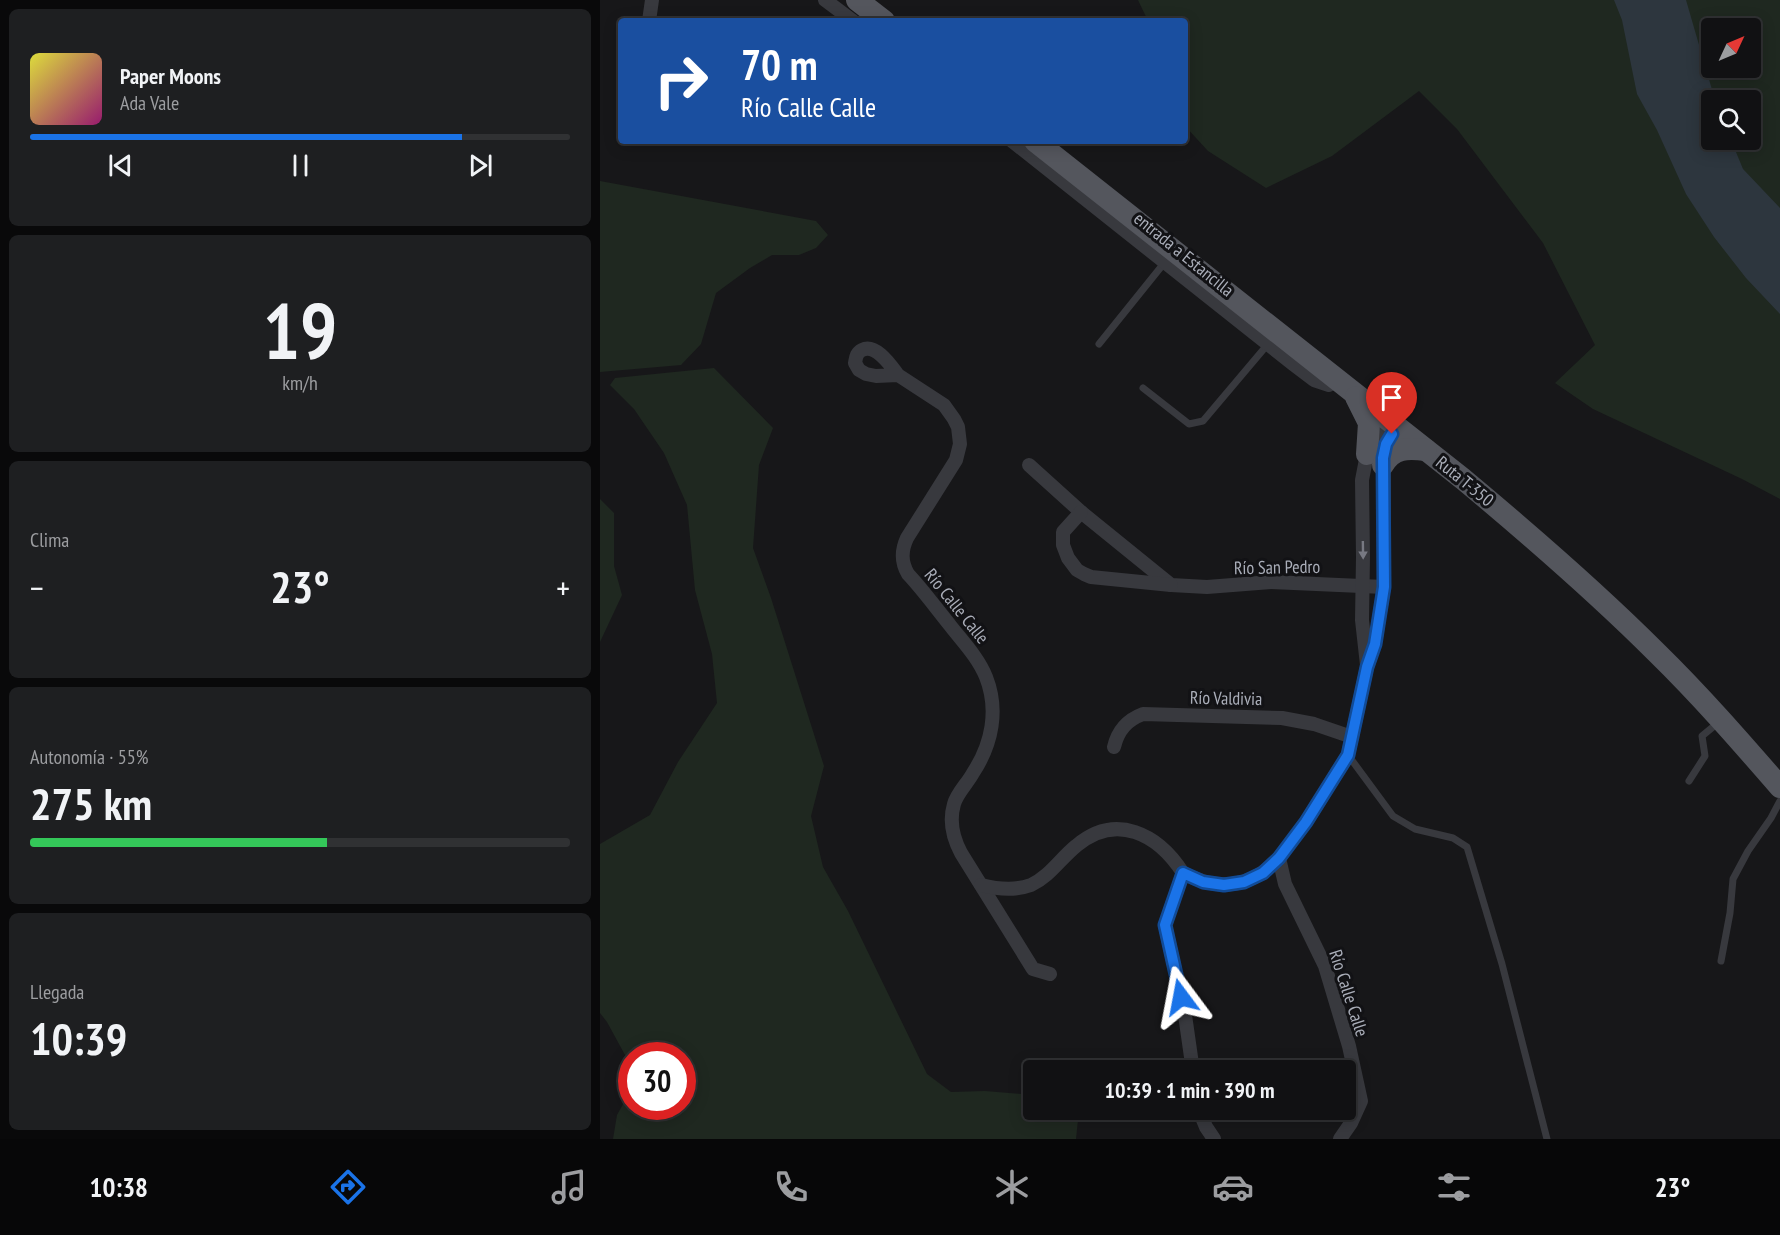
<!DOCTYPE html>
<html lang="es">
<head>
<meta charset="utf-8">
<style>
	:root { --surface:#111113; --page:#1e1f21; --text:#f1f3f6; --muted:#9c9da0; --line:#303133; --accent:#1a73e8 }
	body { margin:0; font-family:"PT Sans Narrow",sans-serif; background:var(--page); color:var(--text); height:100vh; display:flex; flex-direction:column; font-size:22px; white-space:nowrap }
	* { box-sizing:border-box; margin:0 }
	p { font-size:20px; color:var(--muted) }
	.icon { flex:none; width:33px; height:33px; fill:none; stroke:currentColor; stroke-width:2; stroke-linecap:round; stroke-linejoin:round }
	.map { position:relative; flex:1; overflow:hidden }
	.panel { display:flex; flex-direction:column; gap:9px; padding:9px; background:#09090a; width:600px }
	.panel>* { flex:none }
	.banner { position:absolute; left:18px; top:18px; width:570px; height:126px; border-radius:6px; box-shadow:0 3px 15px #0003,0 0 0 2px var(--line); background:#1a4fa0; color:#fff; overflow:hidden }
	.needle { width:39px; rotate:46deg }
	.tools { position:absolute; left:1101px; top:18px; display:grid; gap:12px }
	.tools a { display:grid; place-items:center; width:60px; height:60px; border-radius:6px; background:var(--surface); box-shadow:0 3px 15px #0003,0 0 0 2px var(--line); font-size:30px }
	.speed { position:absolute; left:18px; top:1042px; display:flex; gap:12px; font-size:30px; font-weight:700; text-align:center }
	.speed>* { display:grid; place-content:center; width:78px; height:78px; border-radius:50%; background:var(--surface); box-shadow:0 3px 15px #0003,0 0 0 2px var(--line); line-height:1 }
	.speed .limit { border:9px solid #d22; background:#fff; color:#111 }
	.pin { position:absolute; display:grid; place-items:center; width:51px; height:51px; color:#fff; margin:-62px -26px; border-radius:50% 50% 50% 0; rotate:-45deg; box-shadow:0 0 6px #0007 }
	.pin .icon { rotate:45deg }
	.me { position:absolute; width:66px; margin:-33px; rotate:347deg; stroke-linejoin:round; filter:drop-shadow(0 0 4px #0008) }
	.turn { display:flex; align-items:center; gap:21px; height:126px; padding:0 24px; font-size:27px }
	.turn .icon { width:78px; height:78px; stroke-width:2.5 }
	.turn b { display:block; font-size:42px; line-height:51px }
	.big { font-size:45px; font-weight:600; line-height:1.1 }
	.panel .tile { flex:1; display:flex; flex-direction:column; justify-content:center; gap:9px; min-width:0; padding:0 21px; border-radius:9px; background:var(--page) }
	.panel .dial { align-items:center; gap:0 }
	.dial b { font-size:78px; line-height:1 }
	.song { display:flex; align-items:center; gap:18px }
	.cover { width:72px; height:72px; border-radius:9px; background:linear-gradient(135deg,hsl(60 70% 55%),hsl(320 70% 35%)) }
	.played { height:6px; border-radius:3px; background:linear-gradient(90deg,var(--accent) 80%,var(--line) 80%) }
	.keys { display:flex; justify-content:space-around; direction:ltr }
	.heat { display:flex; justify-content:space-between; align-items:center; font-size:33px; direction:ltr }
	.charge { height:9px; border-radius:4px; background:linear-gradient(90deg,#34c759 55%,var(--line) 0) }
	.trip { position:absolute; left:423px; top:1060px; width:333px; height:60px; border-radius:6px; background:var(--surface); box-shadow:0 3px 15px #0003,0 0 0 2px var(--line); font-weight:600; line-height:60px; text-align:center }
	.tab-bar { display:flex; height:96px; justify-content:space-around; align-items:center; background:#070708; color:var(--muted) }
	.tab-bar .icon { width:42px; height:42px }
	.tab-bar .selected { color:var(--accent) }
	.tab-bar b { font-size:27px; color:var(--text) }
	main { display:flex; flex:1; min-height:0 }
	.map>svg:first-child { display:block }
	.green { fill:#1f2820; fill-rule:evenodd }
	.water { fill:#2d363e }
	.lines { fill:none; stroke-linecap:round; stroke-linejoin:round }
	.lane { stroke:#38393e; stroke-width:7 }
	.street { stroke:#38393e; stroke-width:14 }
	.primary { stroke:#54565d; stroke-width:22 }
	.oneway { fill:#777982 }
	.route-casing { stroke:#114b97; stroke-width:15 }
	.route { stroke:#1a73e8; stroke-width:10 }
	.labels { text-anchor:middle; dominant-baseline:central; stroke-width:6; stroke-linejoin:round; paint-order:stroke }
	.street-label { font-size:18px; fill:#aaaeb9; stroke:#121215 }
</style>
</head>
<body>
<main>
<section class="panel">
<div class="tile">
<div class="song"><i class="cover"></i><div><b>Paper Moons</b><p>Ada Vale</p></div></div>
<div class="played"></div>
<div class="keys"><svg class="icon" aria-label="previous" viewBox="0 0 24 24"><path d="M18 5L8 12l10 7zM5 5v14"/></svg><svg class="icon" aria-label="pause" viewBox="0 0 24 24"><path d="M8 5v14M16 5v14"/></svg><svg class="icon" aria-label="next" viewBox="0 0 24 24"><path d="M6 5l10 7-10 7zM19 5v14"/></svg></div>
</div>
<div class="tile dial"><b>19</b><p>km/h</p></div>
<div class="tile"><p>Clima</p>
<div class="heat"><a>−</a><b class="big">23°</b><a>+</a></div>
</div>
<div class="tile"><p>Autonomía · 55%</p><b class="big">275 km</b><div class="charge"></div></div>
<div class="tile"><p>Llegada</p><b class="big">10:39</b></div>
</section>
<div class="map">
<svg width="1180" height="1139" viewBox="0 0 1180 1139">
	<rect width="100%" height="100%" fill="#171719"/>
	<!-- green -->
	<g class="green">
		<path d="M538,0h642v499l-38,-20 -149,-70 -38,-26 40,-38 -52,-102 -86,-114 -38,-38 -87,65 -66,32 -58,-37 -23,-25v-105h-37zM1112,28h38v40h-38zM1112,100h38v40h-38z"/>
		<path d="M0,181l216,40 12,14 -12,13 -17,7h-27l-22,13 -34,25 -15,51 -20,21 -81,7z"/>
		<path d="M114,368l59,60 -14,37 -6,83 18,50 53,168 -13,50 12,51 25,44 79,163 24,18 34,-1 48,4 1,15h38l6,10 -2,19h-463l4,-24 14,-25v-11l1,28h50v-51h-50l-1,10 -24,-44 -7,-9v-169l50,-29 28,-53 39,-59 -5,-49 -17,-64 -8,-85 -23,-52 -30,-44 -24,-24 5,-7z"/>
		<path d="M0,499l14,14v53l8,29 -22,47z"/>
	</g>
	<!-- water -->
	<path class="water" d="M1014,0h72l29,100h-3v40h19l12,29 37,39v106l-34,-36 -32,-41 -28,-43 -29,-64 -20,-36 -15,-74z"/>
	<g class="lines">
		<!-- lane -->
		<g class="lane">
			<path d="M499,344l66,-82"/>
			<path d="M543,388l46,36 14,-3 65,-77"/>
			<path d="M748,755l45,61 22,13 38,9 14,9 35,117 45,175"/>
			<path d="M1089,781l16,-25 -3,-20 17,-14"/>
			<path d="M1121,961l9,-48 3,-34 15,-28 23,-33 9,-17"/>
		</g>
		<!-- street -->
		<g class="street">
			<path d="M225,0l28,21"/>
			<path d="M49,21l3,-21"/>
			<path d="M412,141l281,223 21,16 15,5 9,-5"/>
			<path d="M298,375c-7,-9 -22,-32 -36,-25 -6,3 -6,8 -7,13l4,7 7,4 10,2 22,-1 46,30 10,14 4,8 2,17 -4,16 -49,78c-6,13 -6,24 1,36 15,16 28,34 41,50 13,17 29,33 37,53 13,33 6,67 -13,96 -6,11 -16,20 -19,31 -5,17 -1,34 7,49l72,116 17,5"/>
			<path d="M429,465l52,47 90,73 36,2 64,-5 113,5"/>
			<path d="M481,512l-18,20v13l5,13 9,12 7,4 7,3 80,8"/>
			<path d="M767,665l-5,-45 1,-63 -1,-77 5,-26 19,-36"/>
			<path d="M514,747c4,-17 13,-27 29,-33l139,4 32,6 38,13"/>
			<path d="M583,873c36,19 68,15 96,-15"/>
			<path d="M381,885c16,4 34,6 50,0 19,-9 29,-26 45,-39 40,-34 82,-12 107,27l-18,52 20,90 8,56"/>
			<path d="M599,1110l7,17 8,12"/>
			<path d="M740,1139l11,-16 10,-22 -12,-55 -24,-80 -40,-82 -6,-26 27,-36 42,-67 19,-88 8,-23 9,-57v-136l5,-12 10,-11"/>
		</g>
		<!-- primary -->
		<g class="primary">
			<path d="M257,0l27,21"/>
			<path d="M435,141l428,338c66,55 132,112 193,173 44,43 84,89 124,135"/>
			<path d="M756,397l13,26 -2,31"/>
			<path d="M783,465c10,-18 25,-17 43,-15"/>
		</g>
	</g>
	<!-- one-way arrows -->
	<defs><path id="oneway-solid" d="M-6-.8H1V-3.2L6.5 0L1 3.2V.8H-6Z" transform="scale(1.5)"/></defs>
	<use class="oneway" href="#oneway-solid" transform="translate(763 550) rotate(89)"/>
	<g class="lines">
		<!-- route casing -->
		<g class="route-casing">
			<path id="route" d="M581,997l-16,-72 18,-52 20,9 21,3 20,-3 19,-9 16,-15 27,-36 42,-67 19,-88 8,-23 9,-57 -1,-129 3,-14 6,-10"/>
		</g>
		<!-- route -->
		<use href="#route" class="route"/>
	</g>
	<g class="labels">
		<!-- street labels -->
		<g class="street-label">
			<text transform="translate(584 254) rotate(39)">entrada a Estancilla</text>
			<text transform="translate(865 481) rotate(39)">Ruta T-350</text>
			<text transform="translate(677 567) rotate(-1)">Río San Pedro</text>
			<text transform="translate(357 606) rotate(51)">Río Calle Calle</text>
			<text transform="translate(626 698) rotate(1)">Río Valdivia</text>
			<text transform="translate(749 993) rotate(72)">Río Calle Calle</text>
		</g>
	</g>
</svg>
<div class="tools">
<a><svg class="needle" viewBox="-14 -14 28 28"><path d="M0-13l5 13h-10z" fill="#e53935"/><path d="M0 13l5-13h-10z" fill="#9c9da0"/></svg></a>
<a><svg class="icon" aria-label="search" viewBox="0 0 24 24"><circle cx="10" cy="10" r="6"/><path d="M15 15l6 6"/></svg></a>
</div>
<div class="speed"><div class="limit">30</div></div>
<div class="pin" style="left:792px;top:434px;background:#d93025"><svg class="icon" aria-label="arrive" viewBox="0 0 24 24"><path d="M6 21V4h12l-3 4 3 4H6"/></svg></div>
<svg class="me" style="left:581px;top:997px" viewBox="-20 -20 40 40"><path d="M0-17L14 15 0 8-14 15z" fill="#1a73e8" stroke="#fff" stroke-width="4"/></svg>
<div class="trip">10:39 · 1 min · 390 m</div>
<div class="banner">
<div class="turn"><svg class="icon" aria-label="right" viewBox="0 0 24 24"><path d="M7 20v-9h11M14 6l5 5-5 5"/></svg><div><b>70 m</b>Río Calle Calle</div></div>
</div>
</div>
</main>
<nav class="tab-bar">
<b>10:38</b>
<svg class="icon selected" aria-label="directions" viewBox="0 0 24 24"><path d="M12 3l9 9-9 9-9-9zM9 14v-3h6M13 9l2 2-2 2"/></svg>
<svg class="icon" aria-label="music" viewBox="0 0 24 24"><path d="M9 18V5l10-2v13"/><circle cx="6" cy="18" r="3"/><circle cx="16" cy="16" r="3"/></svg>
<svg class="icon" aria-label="phone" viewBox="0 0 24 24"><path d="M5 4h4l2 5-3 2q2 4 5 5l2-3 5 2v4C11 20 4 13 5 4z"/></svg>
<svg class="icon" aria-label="climate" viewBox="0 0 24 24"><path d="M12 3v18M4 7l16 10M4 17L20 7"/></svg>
<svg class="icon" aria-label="car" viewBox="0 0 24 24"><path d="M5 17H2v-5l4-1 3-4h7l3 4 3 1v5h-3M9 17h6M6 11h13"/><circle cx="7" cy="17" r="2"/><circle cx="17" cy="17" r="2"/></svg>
<svg class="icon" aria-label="filters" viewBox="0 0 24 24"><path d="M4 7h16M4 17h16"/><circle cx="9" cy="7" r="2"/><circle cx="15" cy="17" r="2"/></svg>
<b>23°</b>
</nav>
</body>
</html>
